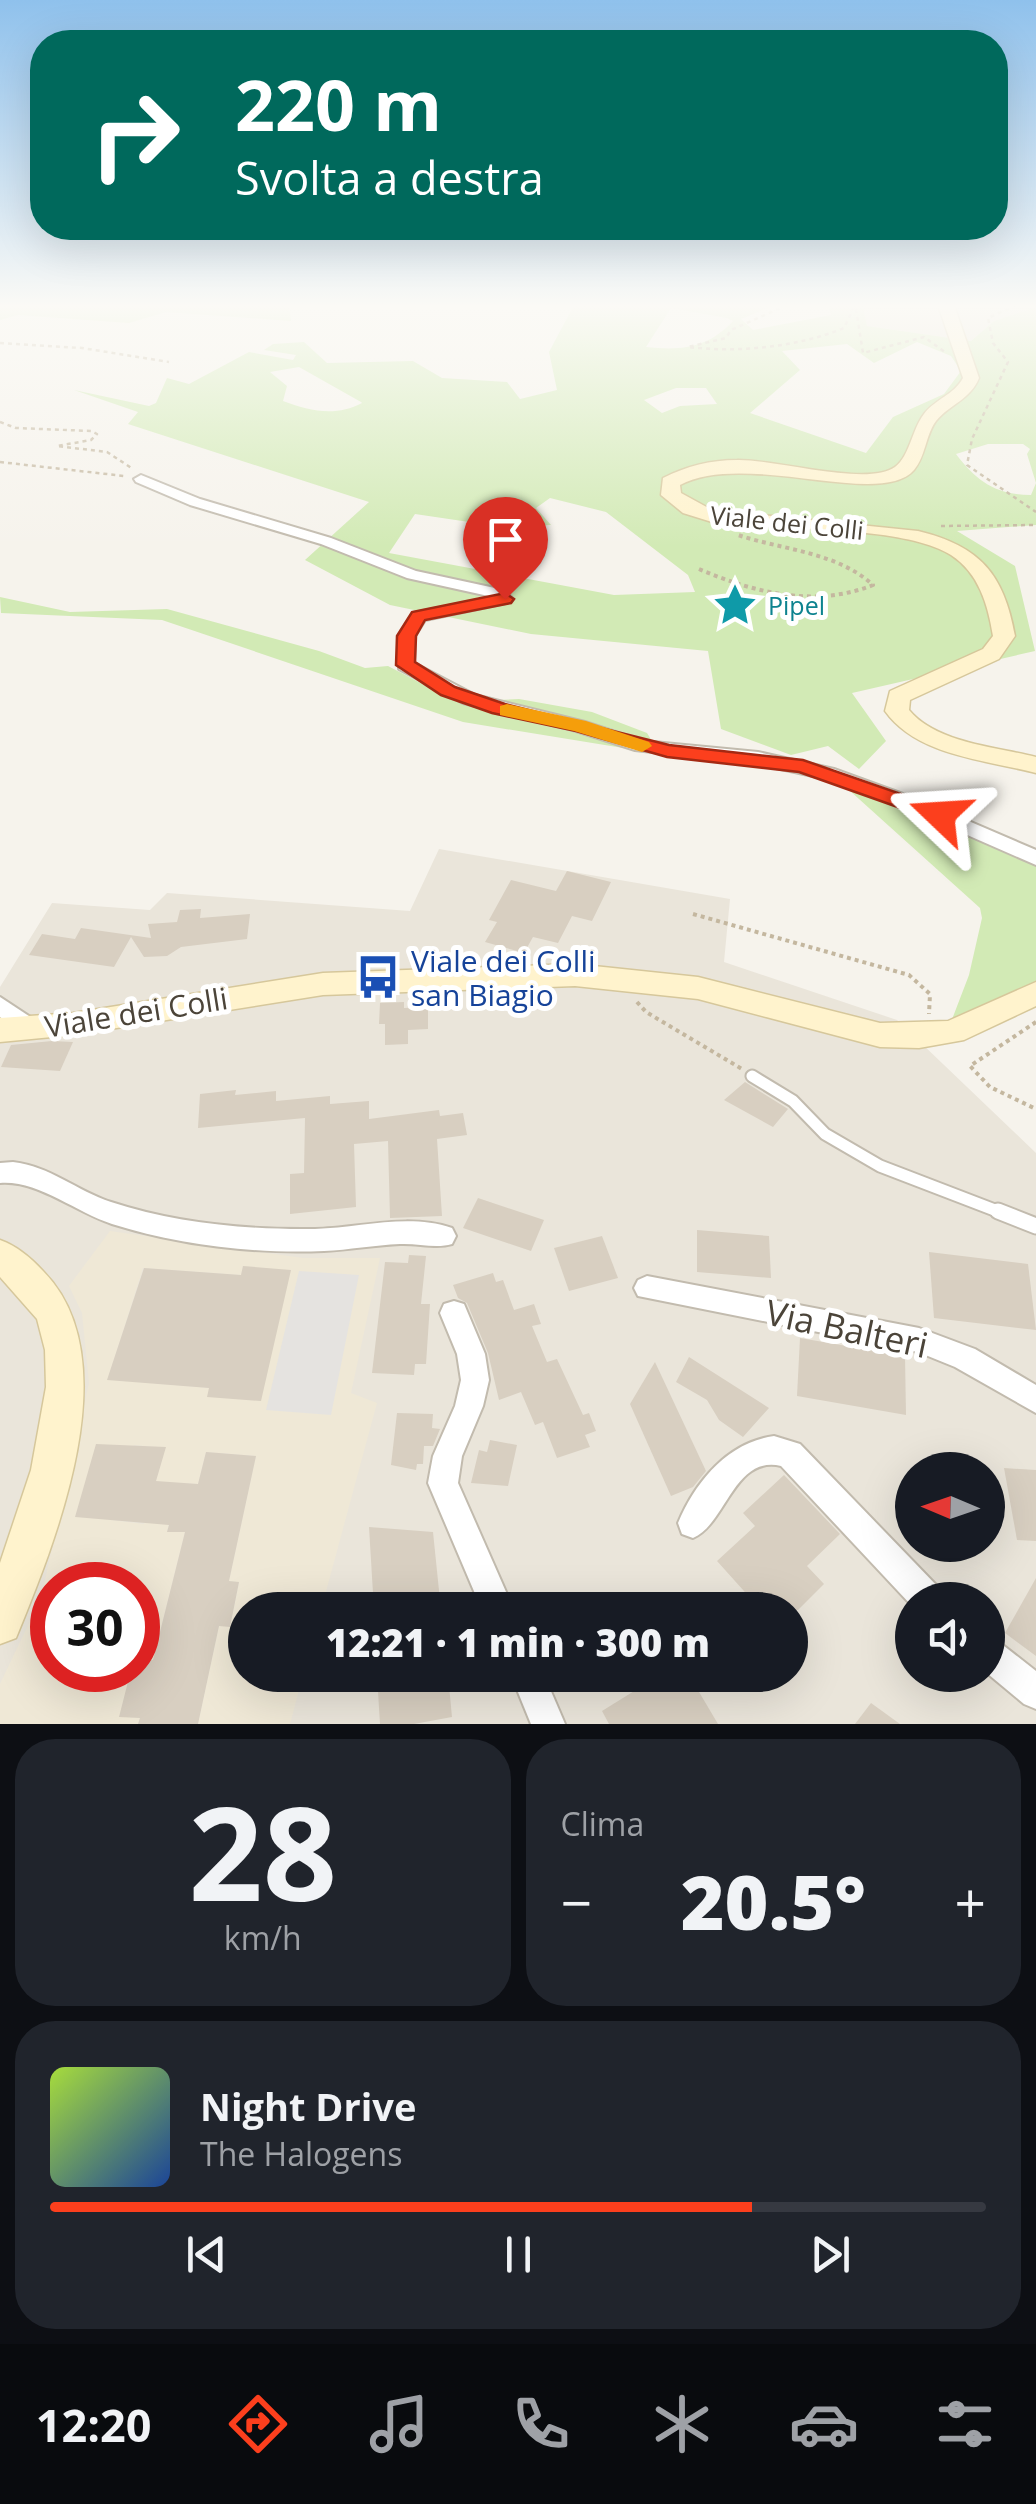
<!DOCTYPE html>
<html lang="it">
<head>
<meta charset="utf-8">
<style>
	:root { --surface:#171b24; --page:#20242c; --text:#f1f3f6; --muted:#9ea1a6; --line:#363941; --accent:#fc3f1d }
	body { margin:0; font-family:"Open Sans",sans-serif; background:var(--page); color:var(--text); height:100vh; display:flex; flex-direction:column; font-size:38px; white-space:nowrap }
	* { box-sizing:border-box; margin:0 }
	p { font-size:32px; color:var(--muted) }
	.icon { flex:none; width:55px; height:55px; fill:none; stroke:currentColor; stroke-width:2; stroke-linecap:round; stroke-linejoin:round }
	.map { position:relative; height:1724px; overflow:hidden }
	.sheet { display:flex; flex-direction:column; gap:15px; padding:15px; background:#0d0f14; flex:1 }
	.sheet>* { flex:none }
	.guide { position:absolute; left:30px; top:30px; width:978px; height:210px; border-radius:40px; box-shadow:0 10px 40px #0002; background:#00695c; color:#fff; overflow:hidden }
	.needle { width:65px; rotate:272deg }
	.fabs { position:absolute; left:895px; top:1452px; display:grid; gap:20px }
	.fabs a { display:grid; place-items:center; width:110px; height:110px; border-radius:50%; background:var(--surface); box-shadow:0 10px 40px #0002; font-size:50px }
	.speed { position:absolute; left:30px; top:1562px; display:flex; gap:20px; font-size:50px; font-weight:700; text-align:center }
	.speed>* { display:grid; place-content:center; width:130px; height:130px; border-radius:50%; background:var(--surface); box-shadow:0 10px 40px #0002; line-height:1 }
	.speed .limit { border:15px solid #d22; background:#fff; color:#111 }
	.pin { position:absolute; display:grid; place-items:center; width:85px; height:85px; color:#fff; margin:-102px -42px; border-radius:50% 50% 50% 0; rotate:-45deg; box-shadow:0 0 10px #0007 }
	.pin .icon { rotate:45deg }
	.me { position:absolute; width:110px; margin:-55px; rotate:290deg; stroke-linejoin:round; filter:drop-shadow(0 0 8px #0008) }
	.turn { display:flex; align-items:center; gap:35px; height:210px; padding:0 40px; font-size:45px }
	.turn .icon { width:130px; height:130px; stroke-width:2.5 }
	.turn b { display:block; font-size:70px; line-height:85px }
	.big { font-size:75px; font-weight:800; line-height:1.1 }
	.sheet .widget { flex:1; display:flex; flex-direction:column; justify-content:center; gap:15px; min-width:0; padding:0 35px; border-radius:40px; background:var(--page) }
	.sheet .dial { align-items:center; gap:0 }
	.dial b { font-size:130px; line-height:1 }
	.song { display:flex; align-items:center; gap:30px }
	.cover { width:120px; height:120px; border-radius:15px; background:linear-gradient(135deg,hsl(80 70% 55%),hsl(220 70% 35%)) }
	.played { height:10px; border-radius:5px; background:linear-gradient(90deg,var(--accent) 75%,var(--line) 75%) }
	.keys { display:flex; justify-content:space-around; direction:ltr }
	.heat { display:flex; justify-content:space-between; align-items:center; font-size:55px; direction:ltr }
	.sheet .tiles { flex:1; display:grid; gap:15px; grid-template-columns:1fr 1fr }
	.widget:last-child { grid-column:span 2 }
	.trip { position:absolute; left:228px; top:1592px; width:580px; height:100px; border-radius:50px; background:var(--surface); box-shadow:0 10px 40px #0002; font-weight:800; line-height:100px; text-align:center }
	.dock { display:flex; height:160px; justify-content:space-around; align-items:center; background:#090b0e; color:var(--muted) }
	.dock .icon { width:70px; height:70px }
	.dock .selected { color:var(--accent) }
	.dock b { font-size:45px; color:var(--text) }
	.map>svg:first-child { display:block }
	.residential { fill:#eae5da; fill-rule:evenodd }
	.education { fill:#efe8d6; fill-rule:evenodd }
	.green { fill:#d2eab5; fill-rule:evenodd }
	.parking { fill:#e5e3e0 }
	.building { fill:#d8cfc1 }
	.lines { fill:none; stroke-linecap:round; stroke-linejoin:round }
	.lane-far1-casing { stroke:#c2bbae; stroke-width:15 }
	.lane-casing { stroke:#c2bbae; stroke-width:19 }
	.street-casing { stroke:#c2bbae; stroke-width:4 }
	.secondary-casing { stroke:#d6c79b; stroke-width:3 }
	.path-far1 { stroke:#c4b79f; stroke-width:2.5; stroke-dasharray:4 4; stroke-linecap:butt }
	.path { stroke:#c4b79f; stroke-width:4; stroke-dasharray:4 4; stroke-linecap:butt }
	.lane-far1 { stroke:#fff; stroke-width:11 }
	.lane { stroke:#fff; stroke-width:15 }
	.street { fill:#fff; fill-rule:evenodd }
	.secondary { fill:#fff3cd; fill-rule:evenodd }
	.route { fill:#fc3f1d; stroke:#a42913; stroke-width:2.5 }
	.slow { fill:#f59e0b }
	.labels { text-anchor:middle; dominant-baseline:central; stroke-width:10; stroke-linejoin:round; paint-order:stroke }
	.far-street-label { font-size:25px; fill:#4b4439; stroke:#fff }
	.far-culture-label { font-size:25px; fill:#0d838f; stroke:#fff; text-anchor:start }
	.transit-label { font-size:30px; fill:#164399; stroke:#fff; text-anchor:start }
	.street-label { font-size:30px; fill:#4b4439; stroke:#fff }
	.near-street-label { font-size:35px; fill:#4b4439; stroke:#fff }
</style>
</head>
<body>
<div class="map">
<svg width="1036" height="1724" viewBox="0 0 1036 1724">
	<rect width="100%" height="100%" fill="#f6f3ec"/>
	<!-- residential -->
	<g class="residential">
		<path d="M863,305h173v2l-42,14 -23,20 -104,-15z"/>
		<path d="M439,849l291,50 -6,63 173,58 139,133v571h-1036v-737l52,-84 98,7 17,-17 243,18zM912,1470h76v75h-76zM52,1585h86v85h-86zM912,1600h76v75h-76zM245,1610h545v65h-545z"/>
	</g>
	<!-- education -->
	<path class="education" d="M110,1231l193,27h77l-29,135 26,10 -56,207h-76v65h58l-13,49h-92l21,-98h11l9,-43 -10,-2 27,-125 -50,-4 -8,32 -18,-1 -13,48 18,1 -32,128 -15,-1v-74h-86v85h79l-11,46 20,2 -2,6h-138v-40l41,-86 48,-215 -7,-70 -13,-27zM243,1266l18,135 -52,-13 -101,-9 35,-111 98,7zM134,1445l31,3 -21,76 -33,-4z"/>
	<!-- green -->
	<g class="green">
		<path d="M0,305h289l2,16 -125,-9 -37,11 -111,-8 -18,5z"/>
		<path d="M574,305h201l-34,14 12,11 78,-15 -3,-10h35l4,21 104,15 23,-20 42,-14v218l-79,6 58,35 20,85 -183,42 34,48 -27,28 -31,-23 -37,9 -70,-26 -13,-78 -177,-17 -141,-29 -85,-45 64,-58 -241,-78 10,-12 -64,-22 75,16 7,-3 11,-25 22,6 60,-32 44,8 3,-5 -32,-5 9,-6 31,-2 23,21 86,-2 29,17 65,4 13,17 37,-9 -8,-38zM671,308l56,10 6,3c-25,27 -51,30 -87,26zM917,342l34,14 10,15 -17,23 -51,23 -27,36 -116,-40 50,-43 -18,-19 65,-7 27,19zM299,367l62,35 1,1c-26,14 -53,8 -79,-2l4,-15 -17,-14zM676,388h30l11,16 -37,2 -18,7 -18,-13zM988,444h35l7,5 -3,5 9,29 -5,12c-34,0 -54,-13 -75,-41zM550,498l56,14 82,63 7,17 -81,3 -225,-42 26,-39 88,13 48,-2 -15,-17z"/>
		<path d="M0,597l70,15 97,-3 152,42 46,17 23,-2 69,36 62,-3 73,13 55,21 13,21 -197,-32 -301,-102 -161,-7z"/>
		<path d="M849,790l52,12 135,59v122l-85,39 18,-47 13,-57 -2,-10z"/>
	</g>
	<!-- parking -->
	<path class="parking" d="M299,1271l60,4 -28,140 -65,-5z"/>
	<!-- building -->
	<g class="building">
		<path d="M567,871l44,11 -19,39 -20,-5 -14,27 -25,-6 -9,16 -39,-11 12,-20 -8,-2 22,-40 45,11z"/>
		<path d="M201,909l-1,9 50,-4 -3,25 -66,8 -14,9 -23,1 -13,-20 -17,30 -85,-12 13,-21 33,5 6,-11 70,10 -3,-14 29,-2 3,-12z"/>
		<path d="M404,1002v6l24,-1v22l-20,1v14l-23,1v-21h-6l1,-21z"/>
		<path d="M52,1041l21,1 -13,29 -59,-4 10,-22z"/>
		<path d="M745,1082l43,27 -15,18 -49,-27z"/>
		<path d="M236,1090l-1,5 41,-4v10l54,-5v8l39,-3v18l70,-9 1,6 23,-3 4,22 -30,4 5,77 -52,2 -2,-77 -34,3 2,63 -66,7v-40l14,-1 1,-55 -107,10 2,-34z"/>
		<path d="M478,1198l66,22 -13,31 -68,-23z"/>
		<path d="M697,1230l72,6 2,42 -74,-6z"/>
		<path d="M602,1236l16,42 -49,13 -15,-43z"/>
		<path d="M929,1252l99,12 8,66 -102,-12z"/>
		<path d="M409,1255l17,1 -5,48h9l-4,60h-11l-1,11 -42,-2 13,-111 23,1z"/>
		<path d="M243,1266l48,4 -30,131 -54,-4 2,-9 -102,-8 37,-112 97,7z"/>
		<path d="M493,1273l3,9 7,-2 11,30 20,-6 7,20 -9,2 15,36 10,-3 26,56 6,-2 7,18 -11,4 5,12 -33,11 -14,-36 -8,3 -14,-33 -22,8 -11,-47 -21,-50 -9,-5 -5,-13z"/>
		<path d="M800,1338l105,18 1,59 -109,-19z"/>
		<path d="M689,1357l80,51 -26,29 -24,-17 -12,-20 -31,-18z"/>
		<path d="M655,1362l51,109 -13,16 -22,9 -41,-92z"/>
		<path d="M397,1413l36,1 -1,14 8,1 -7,17h-9l-1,18h-6l-1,6 -25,-5z"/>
		<path d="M490,1440l27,5 -9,41 -37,-3 8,-33 8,2z"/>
		<path d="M96,1444l70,3 -10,34 42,3 8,-32 50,4 -27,125 10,1 -9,45 -11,-1 -21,98h-60l2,-6 -21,-1 12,-47h7v-11l15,1 32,-128h-18l2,-7 -94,-8z"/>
		<path d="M1004,1468l32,2v71l-19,-1z"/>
		<path d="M784,1475l56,59 -33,32 17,18 -26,26h-37l-44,-49 38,-35 -12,-13z"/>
		<path d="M369,1527l64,5 8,78h-67z"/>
		<path d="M1036,1578v78l-31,-23z"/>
		<path d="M377,1675h71l4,42 -38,7h-34z"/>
		<path d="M660,1675h29l29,49h-109l-7,-13z"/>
		<path d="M871,1703l29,21h-45z"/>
	</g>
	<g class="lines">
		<!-- lane-far1 casing -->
		<g class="lane-far1-casing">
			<path id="lane-far1" d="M752,1076l41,25 32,33 55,32 125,48"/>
		</g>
		<!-- lane casing -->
		<g class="lane-casing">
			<path id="lane" d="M998,1211l38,15"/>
		</g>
		<!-- street casing -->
		<g class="street-casing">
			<g id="street">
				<path d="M141,475l59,24 131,39 85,33 88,19 9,9 -2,3 -86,18 -10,16 -1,27 61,32 110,27 58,19 115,11 76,17 88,32 114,49v15l-128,-56 -86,-31 -64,-14 -123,-14 -62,-20 -110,-27 -64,-34v-33l14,-23 80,-16 -86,-19 -86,-34 -131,-39 -54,-23 -2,-3z"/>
				<path d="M0,997l38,25 3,6 -3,6h-16l-22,-17z"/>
				<path d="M13,1162c37,4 64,29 98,40 64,21 137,28 204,27 45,-1 93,-16 137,-1l4,8 -4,8c-16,5 -35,-1 -52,0 -26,1 -51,6 -76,7 -69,3 -146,-6 -212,-27 -37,-12 -74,-44 -112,-41v-20z"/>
				<path d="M647,1276l272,52 56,21 61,36v28l-81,-46 -37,-15 -280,-56 -4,-8 4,-8z"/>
				<path d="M454,1301l10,3 21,50 4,26 -6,26 -21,50 -4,27 56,127h-32l-54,-127 5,-27 22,-50 6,-26 -4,-26 -17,-41 4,-9z"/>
				<path d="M774,1436l26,8 140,145 5,11h-33v6l-131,-140c-47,-11 -55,58 -88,72l-11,-4 -4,-11c17,-41 50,-81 96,-87z"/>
				<path d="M988,1637l11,5 37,29v38l-12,-5 -36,-30z"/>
				<path d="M511,1675h33l21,49h-34z"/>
			</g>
		</g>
		<!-- secondary casing -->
		<g class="secondary-casing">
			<g id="secondary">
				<path d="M938,305h16l25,73c-9,22 -29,26 -43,43 -11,15 -10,35 -22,49 -34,39 -169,-20 -234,15l1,8 31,17 206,21c62,15 86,43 97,105l-16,23 -89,41 -1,10c27,33 88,37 127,47v16c-50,-13 -119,-17 -151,-62l5,-20 93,-42 10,-13c-5,-31 -14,-63 -42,-81 -50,-31 -178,-24 -239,-33l-29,-9 -22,-18 2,-17c24,-12 47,-18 74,-18 37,-1 131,27 158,7 15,-11 17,-38 29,-53 11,-15 30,-19 39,-36z"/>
				<path d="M575,964l123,13 182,46 68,-2 88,-39v24l-72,34 -45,8 -39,-1 -182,-48 -123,-13 -252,9 -250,40 -73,7v-24l73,-5 250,-40z"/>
				<path d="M0,1240c17,6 31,18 43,31 87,88 13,269 -27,367l-16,6v-81l31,-93 15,-83 -1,-37 -8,-31 -37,-42z"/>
			</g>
		</g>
		<!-- path-far1 -->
		<g class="path-far1">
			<path d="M787,305l-56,25 -5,8 -38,9c50,6 110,0 156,-19l11,-23"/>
			<path d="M1016,305l-28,13 5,25 15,19 -36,77 -5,26 69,47"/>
			<path d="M856,309l7,44 61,-16 21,15"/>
			<path d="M0,343l82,5 87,14"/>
			<path d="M0,422l16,6 75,3 6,3 -6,6 -34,6 50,6 26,17"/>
			<path d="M0,462l124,14"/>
			<path d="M941,526l95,-1"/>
		</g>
		<!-- path -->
		<g class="path">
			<path d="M699,569c56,24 116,39 174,16 -36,-33 -90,-35 -135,-50"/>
			<path d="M693,914l216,61 21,19 -1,20"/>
			<path d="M637,1002l9,10 96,57"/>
			<path d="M1036,1022l-66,44 20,21 46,22"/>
		</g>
		<!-- lane-far1 -->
		<use href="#lane-far1" class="lane-far1"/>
		<!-- lane -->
		<use href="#lane" class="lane"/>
		<!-- street -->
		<use href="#street" class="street"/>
		<!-- secondary -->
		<use href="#secondary" class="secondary"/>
	</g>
	<!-- sky -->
	<linearGradient id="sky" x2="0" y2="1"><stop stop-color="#8fc1ec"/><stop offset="0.56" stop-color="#fbfaf6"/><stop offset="1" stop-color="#fbfaf6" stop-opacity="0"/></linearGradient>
	<rect width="1036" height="547" fill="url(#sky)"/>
	<!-- route -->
	<path class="route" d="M505,593l9,6 -3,4 -86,17 -9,16 -1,26 40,25 50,17 164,41 134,15 144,50 4,5 -11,7 -141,-50 -132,-15 -91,-26 -84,-18 -51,-18 -45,-30 1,-29 15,-24z"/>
	<!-- slow -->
	<path class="slow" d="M507,704l79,17 63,21 3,4 -10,6 -68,-21 -74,-16v-9z"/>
	<!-- icons -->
	<defs>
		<g id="sight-bare" transform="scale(3.45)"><path d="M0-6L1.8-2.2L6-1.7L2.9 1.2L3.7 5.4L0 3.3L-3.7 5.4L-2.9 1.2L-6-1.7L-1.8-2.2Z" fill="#0f9aa8" stroke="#fff" stroke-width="2.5" paint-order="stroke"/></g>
		<g id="bus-bare" transform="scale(3.45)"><path d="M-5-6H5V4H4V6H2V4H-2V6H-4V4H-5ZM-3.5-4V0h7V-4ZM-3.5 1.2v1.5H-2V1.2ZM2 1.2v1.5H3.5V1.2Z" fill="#1a4fb4" stroke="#fff" stroke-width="2.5" paint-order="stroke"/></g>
	</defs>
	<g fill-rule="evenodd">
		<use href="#sight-bare" x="735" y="605"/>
		<use href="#bus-bare" x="378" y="977"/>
	</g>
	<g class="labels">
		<!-- far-street labels -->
		<g class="far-street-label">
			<text transform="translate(787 522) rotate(6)">Viale dei Colli</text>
		</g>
		<!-- far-culture labels -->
		<g class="far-culture-label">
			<text x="768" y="605">Pipel</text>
		</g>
		<!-- transit labels -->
		<g class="transit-label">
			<text x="411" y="960">Viale dei Colli<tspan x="411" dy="34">san Biagio</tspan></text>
		</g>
		<!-- street labels -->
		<g class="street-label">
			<text transform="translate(136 1012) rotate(-9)">Viale dei Colli</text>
		</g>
		<!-- near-street labels -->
		<g class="near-street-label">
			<text transform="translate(847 1328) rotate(12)">Via Balteri</text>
		</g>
	</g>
</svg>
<div class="fabs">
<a><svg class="needle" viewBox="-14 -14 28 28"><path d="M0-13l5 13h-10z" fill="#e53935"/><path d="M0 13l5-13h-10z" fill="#9ea1a6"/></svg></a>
<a><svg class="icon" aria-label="sound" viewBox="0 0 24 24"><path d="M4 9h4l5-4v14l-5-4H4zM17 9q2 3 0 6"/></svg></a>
</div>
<div class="speed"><div class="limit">30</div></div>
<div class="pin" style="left:505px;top:599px;background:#d93025"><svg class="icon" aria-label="arrive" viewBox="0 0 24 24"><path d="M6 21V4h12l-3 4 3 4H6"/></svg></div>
<svg class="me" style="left:940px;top:815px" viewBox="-20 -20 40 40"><path d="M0-17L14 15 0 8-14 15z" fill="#fc3f1d" stroke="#fff" stroke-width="4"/></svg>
<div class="trip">12:21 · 1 min · 300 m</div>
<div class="guide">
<div class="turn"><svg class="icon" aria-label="right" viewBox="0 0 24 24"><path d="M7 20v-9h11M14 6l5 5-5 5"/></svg><div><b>220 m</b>Svolta a destra</div></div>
</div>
</div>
<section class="sheet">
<div class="tiles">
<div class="widget dial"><b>28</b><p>km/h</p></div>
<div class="widget"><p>Clima</p>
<div class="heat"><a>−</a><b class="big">20.5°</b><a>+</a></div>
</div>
<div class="widget">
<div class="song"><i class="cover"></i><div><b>Night Drive</b><p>The Halogens</p></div></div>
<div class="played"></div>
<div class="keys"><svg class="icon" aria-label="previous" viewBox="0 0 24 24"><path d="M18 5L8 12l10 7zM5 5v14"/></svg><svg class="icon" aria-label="pause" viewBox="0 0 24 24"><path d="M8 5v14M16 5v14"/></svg><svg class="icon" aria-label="next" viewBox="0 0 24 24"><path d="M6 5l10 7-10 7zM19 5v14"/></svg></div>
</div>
</div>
</section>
<nav class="dock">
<b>12:20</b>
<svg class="icon selected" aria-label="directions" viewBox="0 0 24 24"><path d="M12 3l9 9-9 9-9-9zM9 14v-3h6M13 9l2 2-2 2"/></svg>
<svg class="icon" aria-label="music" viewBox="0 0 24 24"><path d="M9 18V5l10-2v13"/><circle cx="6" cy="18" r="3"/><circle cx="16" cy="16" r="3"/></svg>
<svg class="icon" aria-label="phone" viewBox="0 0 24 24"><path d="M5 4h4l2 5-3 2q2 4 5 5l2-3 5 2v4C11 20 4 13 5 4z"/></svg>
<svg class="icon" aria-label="climate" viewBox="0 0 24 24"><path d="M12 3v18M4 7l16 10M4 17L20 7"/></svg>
<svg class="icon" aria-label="car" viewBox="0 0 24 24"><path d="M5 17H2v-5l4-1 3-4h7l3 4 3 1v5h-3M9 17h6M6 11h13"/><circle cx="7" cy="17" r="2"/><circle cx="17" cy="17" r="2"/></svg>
<svg class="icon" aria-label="filters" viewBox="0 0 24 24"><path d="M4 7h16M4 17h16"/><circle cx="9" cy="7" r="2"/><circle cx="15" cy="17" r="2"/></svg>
</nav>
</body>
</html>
